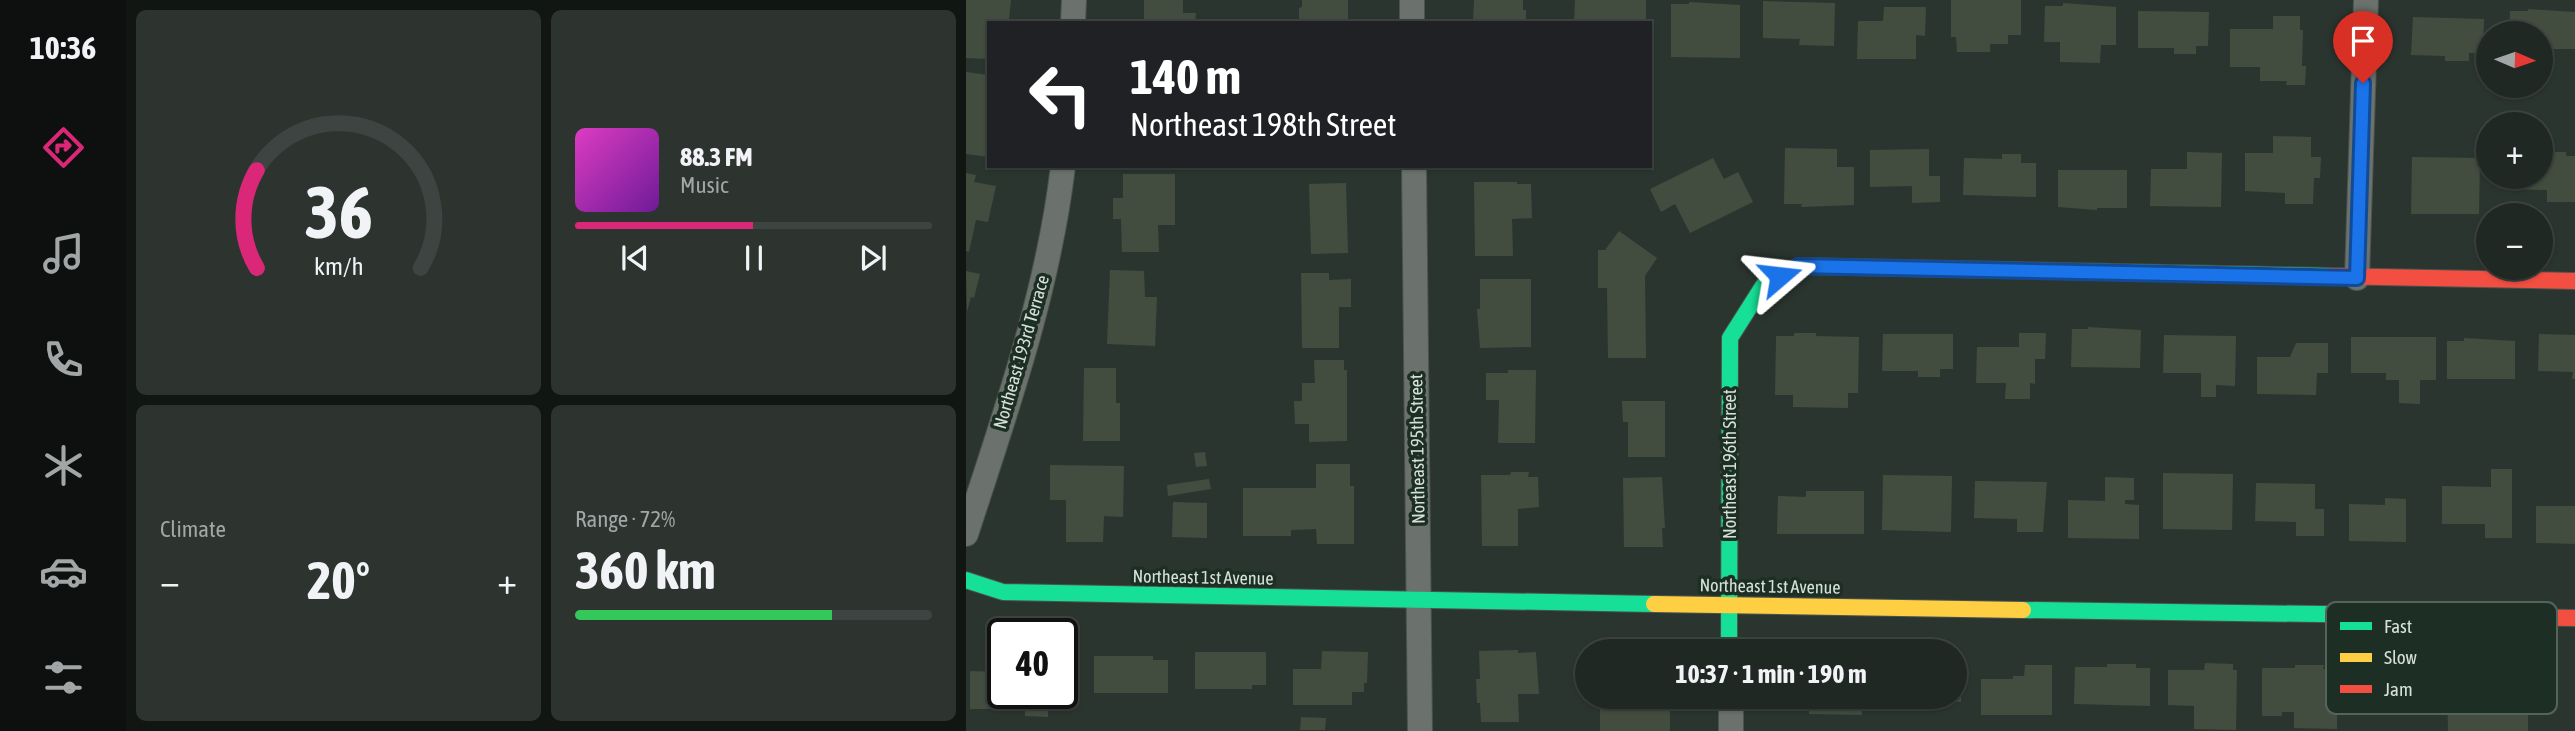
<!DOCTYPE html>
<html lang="en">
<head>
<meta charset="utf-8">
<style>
	:root { --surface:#202823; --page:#2d3430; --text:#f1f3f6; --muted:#a2a6a6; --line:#3d4441; --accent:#db2777 }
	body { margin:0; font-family:"Asap Condensed",sans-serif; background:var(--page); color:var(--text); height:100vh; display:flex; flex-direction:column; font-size:26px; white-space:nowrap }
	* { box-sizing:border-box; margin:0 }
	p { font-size:23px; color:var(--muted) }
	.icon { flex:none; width:38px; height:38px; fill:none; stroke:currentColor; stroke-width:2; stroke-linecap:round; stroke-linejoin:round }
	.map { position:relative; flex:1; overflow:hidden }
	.sheet { display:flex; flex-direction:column; gap:10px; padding:10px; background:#121613; width:840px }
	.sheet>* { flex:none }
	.top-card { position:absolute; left:21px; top:21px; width:665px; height:147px; border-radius:0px; box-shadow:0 2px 5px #0004,0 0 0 2px var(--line); background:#202124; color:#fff; overflow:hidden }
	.needle { width:46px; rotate:92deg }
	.buttons { position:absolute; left:1510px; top:21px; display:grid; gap:14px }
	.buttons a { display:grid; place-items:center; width:77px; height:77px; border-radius:50%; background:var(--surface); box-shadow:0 2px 5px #0004,0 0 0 2px var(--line); font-size:35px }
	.speed { position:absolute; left:21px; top:618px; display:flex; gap:14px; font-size:35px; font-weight:700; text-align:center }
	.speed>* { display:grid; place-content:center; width:91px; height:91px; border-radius:50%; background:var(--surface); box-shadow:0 2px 5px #0004,0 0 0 2px var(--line); line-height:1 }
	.speed .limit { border:4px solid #111; border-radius:10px; background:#fff; color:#111 }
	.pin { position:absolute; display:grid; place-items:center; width:60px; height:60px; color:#fff; margin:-72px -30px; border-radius:50% 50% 50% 0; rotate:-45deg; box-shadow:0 0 7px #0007 }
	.pin .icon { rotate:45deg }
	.me { position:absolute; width:77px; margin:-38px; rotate:73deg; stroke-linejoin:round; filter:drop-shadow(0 0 5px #0008) }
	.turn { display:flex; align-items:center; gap:24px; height:147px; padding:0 28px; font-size:32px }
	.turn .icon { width:91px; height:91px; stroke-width:2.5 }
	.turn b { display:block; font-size:49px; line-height:60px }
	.big { font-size:52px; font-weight:700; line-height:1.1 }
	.sheet .card { flex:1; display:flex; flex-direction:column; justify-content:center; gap:10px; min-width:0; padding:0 24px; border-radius:10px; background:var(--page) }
	.sheet .dial { align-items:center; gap:0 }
	.dial svg { height:182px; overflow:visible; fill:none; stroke:var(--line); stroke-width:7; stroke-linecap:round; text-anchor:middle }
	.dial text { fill:var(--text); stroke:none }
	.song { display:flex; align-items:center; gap:21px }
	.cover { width:84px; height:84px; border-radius:10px; background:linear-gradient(135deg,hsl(310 70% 55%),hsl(280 70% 35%)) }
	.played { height:7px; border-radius:4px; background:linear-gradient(90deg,var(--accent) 50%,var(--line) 50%) }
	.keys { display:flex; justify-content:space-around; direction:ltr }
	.heat { display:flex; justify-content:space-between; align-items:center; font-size:38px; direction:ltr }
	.charge { height:10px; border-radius:5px; background:linear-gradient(90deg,#34c759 72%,var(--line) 0) }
	.sheet .tiles { flex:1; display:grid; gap:10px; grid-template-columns:repeat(2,1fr) }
	.trip { position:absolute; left:609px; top:639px; width:392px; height:70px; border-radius:35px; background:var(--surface); box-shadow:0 2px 5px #0004,0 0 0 2px var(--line); font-weight:700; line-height:70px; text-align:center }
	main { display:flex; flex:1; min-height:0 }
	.tabs { display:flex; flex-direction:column; width:126px; justify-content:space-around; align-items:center; background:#0d100e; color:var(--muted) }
	.tabs .icon { width:49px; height:49px }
	.tabs .on { color:var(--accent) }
	.tabs b { font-size:32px; color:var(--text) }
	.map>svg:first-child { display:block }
	.building { fill:#424d3f }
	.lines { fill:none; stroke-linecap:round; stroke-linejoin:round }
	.street-casing { stroke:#4b534e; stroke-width:26 }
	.fast-casing { stroke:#4b534e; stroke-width:18 }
	.slow-casing { stroke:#4b534e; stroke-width:18 }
	.jam-casing { stroke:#4b534e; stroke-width:18 }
	.street { stroke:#6b716d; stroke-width:24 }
	.fast { stroke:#16e098; stroke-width:16 }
	.slow { stroke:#ffcf43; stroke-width:16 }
	.jam { stroke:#f24e42; stroke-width:16 }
	.route-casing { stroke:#114b97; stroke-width:18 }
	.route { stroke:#1a73e8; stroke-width:12 }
	.labels { text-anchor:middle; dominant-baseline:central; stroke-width:7; stroke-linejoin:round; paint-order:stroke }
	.street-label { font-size:18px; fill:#d6e1da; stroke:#1d2f24 }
	.key { fill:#1d2f24; stroke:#54645b; stroke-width:2 }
	.key-label { font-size:19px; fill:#d6e1da }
</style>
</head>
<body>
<main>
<nav class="tabs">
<b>10:36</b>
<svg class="icon on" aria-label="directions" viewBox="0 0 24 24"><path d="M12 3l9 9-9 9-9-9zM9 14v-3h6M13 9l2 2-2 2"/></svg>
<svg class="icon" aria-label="music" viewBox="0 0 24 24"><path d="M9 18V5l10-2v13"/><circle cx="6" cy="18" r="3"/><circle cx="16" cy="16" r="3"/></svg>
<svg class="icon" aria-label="phone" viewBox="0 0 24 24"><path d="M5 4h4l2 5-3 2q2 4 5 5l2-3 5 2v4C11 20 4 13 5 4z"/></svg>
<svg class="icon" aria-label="climate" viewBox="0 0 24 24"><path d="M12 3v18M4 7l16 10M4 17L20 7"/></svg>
<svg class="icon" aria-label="car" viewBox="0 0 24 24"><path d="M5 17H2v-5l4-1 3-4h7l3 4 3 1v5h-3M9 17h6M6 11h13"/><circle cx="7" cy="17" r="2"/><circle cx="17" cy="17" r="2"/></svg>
<svg class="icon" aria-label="filters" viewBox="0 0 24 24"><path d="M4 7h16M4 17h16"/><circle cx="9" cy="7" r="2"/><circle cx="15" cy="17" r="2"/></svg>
</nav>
<section class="sheet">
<div class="tiles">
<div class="card dial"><svg viewBox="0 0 100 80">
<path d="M14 69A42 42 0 1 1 86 69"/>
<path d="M14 69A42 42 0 0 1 14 26" stroke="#db2777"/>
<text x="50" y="56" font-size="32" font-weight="700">36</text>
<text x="50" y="72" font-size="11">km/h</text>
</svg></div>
<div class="card">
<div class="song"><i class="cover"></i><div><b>88.3 FM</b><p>Music</p></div></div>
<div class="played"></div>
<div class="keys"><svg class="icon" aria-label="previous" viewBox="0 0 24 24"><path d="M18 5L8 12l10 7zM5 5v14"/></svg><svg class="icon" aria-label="pause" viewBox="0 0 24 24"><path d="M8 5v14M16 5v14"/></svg><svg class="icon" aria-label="next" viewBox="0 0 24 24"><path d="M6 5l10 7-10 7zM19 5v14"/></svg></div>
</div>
<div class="card"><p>Climate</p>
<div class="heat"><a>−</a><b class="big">20°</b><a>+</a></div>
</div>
<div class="card"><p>Range · 72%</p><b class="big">360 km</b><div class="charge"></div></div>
</div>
</section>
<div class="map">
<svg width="1609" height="731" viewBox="0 0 1609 731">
	<rect width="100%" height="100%" fill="#2b352f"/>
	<!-- building -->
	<g class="building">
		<path d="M0,0h45l-2,20 -12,-1v4h-8v36l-23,-1z"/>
		<path d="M178,0h39v13h13l-1,10h-51z"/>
		<path d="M336,0h46v23h-49v-15l3,-1z"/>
		<path d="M508,0h49v10h3v13h-53z"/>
		<path d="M609,0h71v23h-72z"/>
		<path d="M985,0h70v35h-13v9h-18v8h-33l-1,-15h-5z"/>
		<path d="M797,1l72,2 -1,43 -35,-1 1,-6 -37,-1z"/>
		<path d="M723,2l51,3v53l-69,-1v-53h18z"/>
		<path d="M1097,3l53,4v38h-15l-1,18 -40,-1v-20h-16l1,-36h18z"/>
		<path d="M918,7h42l-1,29 -9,-1v24h-59l1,-38h25z"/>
		<path d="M1562,9l47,3v37h-34v-16h-32l1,-22h18z"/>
		<path d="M1172,11l71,1 -1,34h-12v8h-22v-6h-36z"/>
		<path d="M1307,16h27v14h3l-1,36h4l-1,19h-19l1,-4h-27v-14h-30v-38h43z"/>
		<path d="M1447,17l71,2 -1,34h-14v8h-24v-5l-34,-1z"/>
		<path d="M0,72l23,3v82l-23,-3z"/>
		<path d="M1307,136l38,1v20h10l-1,21h-6l-1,26h-28v-11l-40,-2v-38h28z"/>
		<path d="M819,148l52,1v18h17v38l-53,2 1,-3h-18z"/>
		<path d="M963,149v27h11v26l-28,1v-17l-42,1v-37z"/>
		<path d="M1221,152l35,1 -1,54 -71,-1 1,-37h36z"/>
		<path d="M1575,152h25v4h9v46h-28v-12l-40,-1v-12h34z"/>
		<path d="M1036,154h19v9h15v34l-73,-2 1,-37 38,1z"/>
		<path d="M1446,157l68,1 -1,56h-68z"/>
		<path d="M747,158l11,21 14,-7 15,30 -63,31 -15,-29 -14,8 -11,-23z"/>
		<path d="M1092,170h69v38h-30v2l-39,-3z"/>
		<path d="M0,173l10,2 -2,7 22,4 -8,36 -12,-2 -7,32 -3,-1z"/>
		<path d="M157,174h52v51h-17l1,27h-37l-1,-33h-8v-21h10z"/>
		<path d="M508,182h43v2h14l1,34 -20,1 1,37h-38z"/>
		<path d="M380,183l2,70 -37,1 -2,-70z"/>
		<path d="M653,231l38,27 -12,18 1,82h-38l-1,-70h-9v-38h7z"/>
		<path d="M144,270l34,1 1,26h12l-2,49 -48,-2z"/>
		<path d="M0,271l14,3 -6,24 -3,-1 -4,15z"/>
		<path d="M335,273h28v7l22,-1v28h-12v41h-37z"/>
		<path d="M514,279h51v68l-51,1 -3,-39h3z"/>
		<path d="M1122,327l53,3 -1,38 -69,-1 1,-38h16z"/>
		<path d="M828,333h22v3l43,1 -1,56h-10v15l-55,-1v-12h-18l1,-59h18z"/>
		<path d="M1053,333h27l-1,26h-10v25l-5,-1v16h-25l1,-16h-30l1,-36h42z"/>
		<path d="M917,334h70v35h-13v8h-22v-6h-36z"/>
		<path d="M1573,334l36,1v44h-3l1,-7 -35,-1z"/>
		<path d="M1198,335l72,1 -1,50 -19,-1v12h-15v-24h-38z"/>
		<path d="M1385,337h85v43h-16v24l-21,-1v-23h-13v-7h-35z"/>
		<path d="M1498,338l51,3v38h-68v-38h17z"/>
		<path d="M1330,343h32v30h-11l-1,22 -59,-1v-37h33z"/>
		<path d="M348,360h30v10h3v71l-38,1v-18h-14l-1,-23h8v-18h13z"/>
		<path d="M118,368h32v35h4v38h-37z"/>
		<path d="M542,370h28l-1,73h-37l1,-43h-13v-27h22z"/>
		<path d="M656,401h43v56h-37v-35h-5z"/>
		<path d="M239,452l2,14 -11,1 -2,-14z"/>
		<path d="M350,464h34v22h4v58h-37l-1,-15 -25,1v6h-48v-48h73z"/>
		<path d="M84,465l74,1 -1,51 -19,-1 -1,26h-37v-42h-16z"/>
		<path d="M1525,469h21v69h-27v-14h-43v-38l49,1z"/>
		<path d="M545,472h18l-1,5h10l1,30 -21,2v37h-36l-1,-71h29z"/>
		<path d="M1197,473l70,1 -1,56 -69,-1z"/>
		<path d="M917,475l69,1 -1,56 -69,-2z"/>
		<path d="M696,477l3,51h-3l1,19h-39l-1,-69z"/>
		<path d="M1139,477l29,1v22h-9v4l14,1v34l-71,-1v-38l37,1z"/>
		<path d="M243,479l2,10 -43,7 -1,-11z"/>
		<path d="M1009,481l72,1 -4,50h-26v-13l-43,-1z"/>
		<path d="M1290,483l59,1v25h9v27h-28v-14l-41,-1z"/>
		<path d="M840,491h58v43h-87l1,-38 28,1z"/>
		<path d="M1419,498l21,1v43l-57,-1v-37l36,1z"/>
		<path d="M207,502l34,1v35l-35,-1z"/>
		<path d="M1570,506h39v38l-39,-1z"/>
		<path d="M552,650v3l18,-1 3,42h-21l1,28h-38l-1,-19h-3l-1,-24h4l-1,-28z"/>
		<path d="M356,651l46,1 -1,31h-3v9h-12v13h-59v-36h28z"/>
		<path d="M229,652h71v33h-14v4h-57z"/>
		<path d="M128,656h59v4h15v33h-74z"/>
		<path d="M989,658h7l-1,44 -74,-1v-5h68z"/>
		<path d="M1239,663l28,1v6h4l-1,60 -42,-1v-23l-26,-1v-35h36z"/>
		<path d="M1141,664h29v4h14v38l-76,-2 1,-37h32z"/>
		<path d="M1059,665h27v50h-71v-36h32v-3h11z"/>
		<path d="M1329,665h29l-1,4h14v60l-43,-1v-16h-12v4h-20v-48h33z"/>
		<path d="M1539,666h32l1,34h-10v31h-80l-1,-42 59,-3z"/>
		<path d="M4,671l33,1v21h45v24l-23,-1v-7h-55z"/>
		<rect x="634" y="696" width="70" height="35"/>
		<path d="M813,696h75v6l8,1v12l-53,-1v-14l-30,-1z"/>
		<path d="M335,717l25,1 -1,12h-25z"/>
	</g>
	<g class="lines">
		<!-- street casing -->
		<g class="street-casing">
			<g id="street">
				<path d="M446,0v23"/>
				<path d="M107,23l1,-23"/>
				<path d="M448,166l6,565"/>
				<path d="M1391,278l9,-278"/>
				<path d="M0,534c39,-120 82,-241 97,-368"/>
				<path d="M765,696v35"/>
			</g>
		</g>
		<!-- fast casing -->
		<g class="fast-casing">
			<g id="fast">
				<path d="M0,580l37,12 651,12"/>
				<path d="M1057,610l436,6"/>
				<path d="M763,651l1,-313 33,-52 35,-20 531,10"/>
			</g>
		</g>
		<!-- slow casing -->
		<g class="slow-casing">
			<path id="slow" d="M688,604l369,6"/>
		</g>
		<!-- jam casing -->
		<g class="jam-casing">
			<g id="jam">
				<path d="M1363,276l246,5"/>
				<path d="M1493,616l116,2"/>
			</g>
		</g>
		<!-- street -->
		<use href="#street" class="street"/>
		<!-- fast -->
		<use href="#fast" class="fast"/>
		<!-- slow -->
		<use href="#slow" class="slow"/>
		<!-- jam -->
		<use href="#jam" class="jam"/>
	</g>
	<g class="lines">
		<!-- route casing -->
		<g class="route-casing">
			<path id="route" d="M814,276l18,-10 559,12 6,-195"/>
		</g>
		<!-- route -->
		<use href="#route" class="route"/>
	</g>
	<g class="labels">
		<!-- street labels -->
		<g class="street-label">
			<text transform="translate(55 352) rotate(-74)">Northeast 193rd Terrace</text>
			<text transform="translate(451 449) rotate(-91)">Northeast 195th Street</text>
			<text transform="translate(763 464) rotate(-90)">Northeast 196th Street</text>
			<text transform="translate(237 577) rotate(1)">Northeast 1st Avenue</text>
			<text transform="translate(804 586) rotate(1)">Northeast 1st Avenue</text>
		</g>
	</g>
	<!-- legend -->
	<rect x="1360" y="602" width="231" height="112" rx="10" class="key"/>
	<rect x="1374" y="622" width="32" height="8" fill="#16e098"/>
	<rect x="1374" y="653" width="32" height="9" fill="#ffcf43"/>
	<rect x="1374" y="685" width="32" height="8" fill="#f24e42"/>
	<g class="key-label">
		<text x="1418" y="633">Fast</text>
		<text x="1418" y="664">Slow</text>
		<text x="1418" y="696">Jam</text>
	</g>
</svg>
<div class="buttons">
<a><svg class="needle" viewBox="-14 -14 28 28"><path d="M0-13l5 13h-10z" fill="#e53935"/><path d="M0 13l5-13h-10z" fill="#a2a6a6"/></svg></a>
<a>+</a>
<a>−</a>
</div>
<div class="speed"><div class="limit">40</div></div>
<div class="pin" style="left:1397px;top:83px;background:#d93025"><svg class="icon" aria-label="arrive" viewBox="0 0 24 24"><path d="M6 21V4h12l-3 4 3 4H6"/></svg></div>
<svg class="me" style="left:814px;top:276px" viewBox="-20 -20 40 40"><path d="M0-17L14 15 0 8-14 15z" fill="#1a73e8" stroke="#fff" stroke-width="4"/></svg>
<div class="trip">10:37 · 1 min · 190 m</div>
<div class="top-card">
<div class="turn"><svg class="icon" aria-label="left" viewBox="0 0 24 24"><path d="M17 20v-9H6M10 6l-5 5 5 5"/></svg><div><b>140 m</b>Northeast 198th Street</div></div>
</div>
</div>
</main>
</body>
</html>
